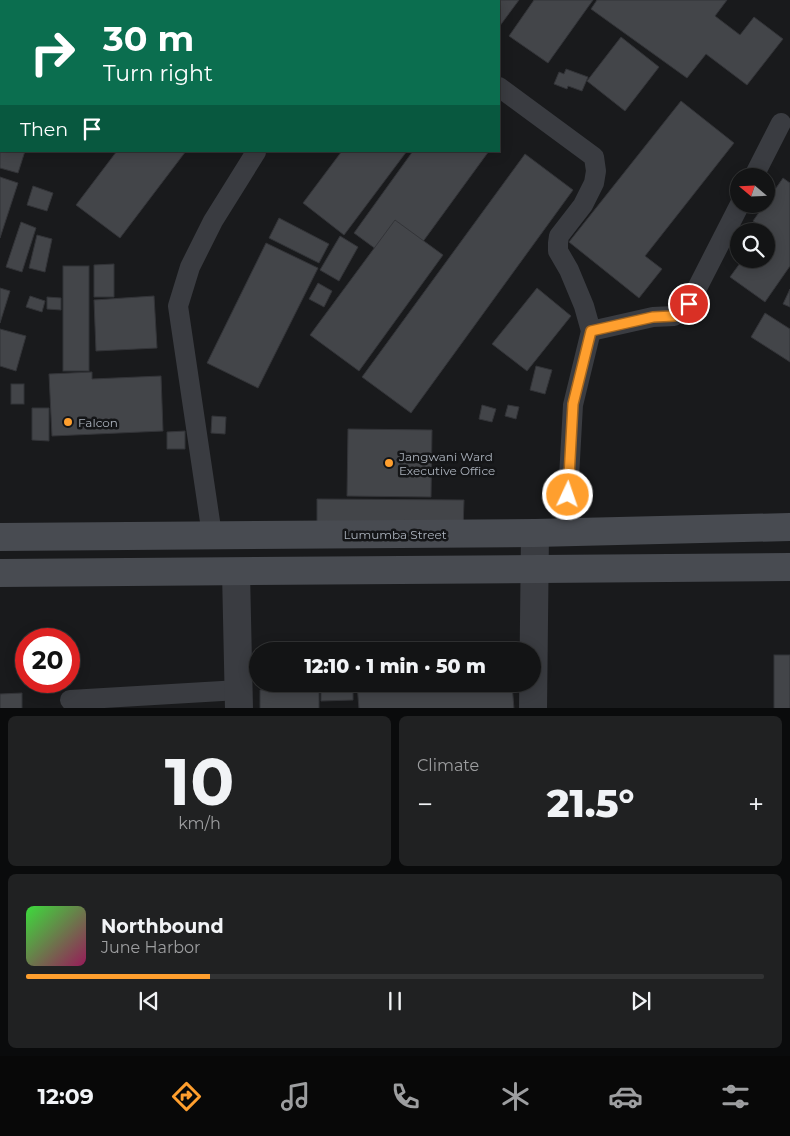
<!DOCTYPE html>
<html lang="en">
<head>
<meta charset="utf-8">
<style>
	:root { --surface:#131415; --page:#202122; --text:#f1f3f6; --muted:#9d9ea0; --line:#323334; --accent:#ff9f2e }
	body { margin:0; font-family:Montserrat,sans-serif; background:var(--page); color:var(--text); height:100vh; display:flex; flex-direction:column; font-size:19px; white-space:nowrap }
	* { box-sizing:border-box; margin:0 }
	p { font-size:16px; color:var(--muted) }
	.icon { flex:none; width:28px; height:28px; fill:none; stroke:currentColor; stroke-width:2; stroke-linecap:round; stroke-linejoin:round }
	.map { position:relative; height:708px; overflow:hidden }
	.drawer { display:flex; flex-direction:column; gap:8px; padding:8px; background:#0a0b0c; flex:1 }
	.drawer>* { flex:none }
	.top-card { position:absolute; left:0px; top:0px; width:500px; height:152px; box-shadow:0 2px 12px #0003,0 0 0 1px var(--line); background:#0b6e4f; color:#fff; overflow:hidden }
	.needle { width:32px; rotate:289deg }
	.controls { position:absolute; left:730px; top:168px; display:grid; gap:10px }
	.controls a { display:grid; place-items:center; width:45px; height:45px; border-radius:50%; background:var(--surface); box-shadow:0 2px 12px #0003,0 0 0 1px var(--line); font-size:25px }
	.speed { position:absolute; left:15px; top:628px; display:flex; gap:10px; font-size:25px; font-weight:700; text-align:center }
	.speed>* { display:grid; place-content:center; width:65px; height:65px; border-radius:50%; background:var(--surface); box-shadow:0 2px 12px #0003,0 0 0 1px var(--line); line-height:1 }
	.speed .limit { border:8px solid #d22; background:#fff; color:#111 }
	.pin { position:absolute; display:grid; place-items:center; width:42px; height:42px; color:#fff; margin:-21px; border:2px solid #fff; border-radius:50%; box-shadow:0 1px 5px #0007 }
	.me { position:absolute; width:55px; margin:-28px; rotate:3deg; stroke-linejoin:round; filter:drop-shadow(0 0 4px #0008) }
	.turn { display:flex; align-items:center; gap:18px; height:105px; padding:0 20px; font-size:22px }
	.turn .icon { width:65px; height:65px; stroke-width:2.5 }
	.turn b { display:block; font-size:35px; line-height:42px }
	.then { display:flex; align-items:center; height:48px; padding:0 20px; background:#0003; gap:10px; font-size:19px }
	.big { font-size:38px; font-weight:800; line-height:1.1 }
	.drawer .card { flex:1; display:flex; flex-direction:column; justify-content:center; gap:8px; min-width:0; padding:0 18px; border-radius:8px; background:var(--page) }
	.drawer .dial { align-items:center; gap:0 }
	.dial b { font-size:65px; line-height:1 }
	.song { display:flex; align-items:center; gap:15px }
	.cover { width:60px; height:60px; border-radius:8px; background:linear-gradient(135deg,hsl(120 70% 55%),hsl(330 70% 35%)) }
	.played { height:5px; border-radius:2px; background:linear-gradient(90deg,var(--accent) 25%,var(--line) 25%) }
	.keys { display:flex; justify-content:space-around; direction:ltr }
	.heat { display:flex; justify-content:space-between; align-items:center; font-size:28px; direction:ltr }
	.drawer .tiles { flex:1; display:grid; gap:8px; grid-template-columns:1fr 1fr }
	.card:last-child { grid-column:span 2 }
	.trip { position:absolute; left:249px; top:642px; width:292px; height:50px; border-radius:25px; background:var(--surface); box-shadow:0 2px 12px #0003,0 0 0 1px var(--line); font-weight:800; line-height:50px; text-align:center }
	.menu { display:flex; height:80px; justify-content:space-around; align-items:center; background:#080808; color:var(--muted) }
	.menu .icon { width:35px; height:35px }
	.menu .active { color:var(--accent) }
	.menu b { font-size:22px; color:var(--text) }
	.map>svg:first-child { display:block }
	.building { fill:#434549; stroke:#333438 }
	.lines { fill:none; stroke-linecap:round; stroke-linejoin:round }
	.path { stroke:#404348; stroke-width:3; stroke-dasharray:2.5 4; stroke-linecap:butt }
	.lane { stroke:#3a3c41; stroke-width:20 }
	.street { stroke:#3a3c41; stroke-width:28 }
	.secondary { stroke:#484b51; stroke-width:28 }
	.highway { stroke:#666b73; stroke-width:28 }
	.route-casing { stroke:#a6671e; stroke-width:12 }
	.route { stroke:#ff9f2e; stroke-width:9 }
	.poi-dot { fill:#ff9f2e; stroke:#141517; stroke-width:2 }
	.labels { text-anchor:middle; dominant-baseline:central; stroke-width:5; stroke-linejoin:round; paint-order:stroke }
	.poi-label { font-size:12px; fill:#abb2bc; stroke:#141517; text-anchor:start }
	.street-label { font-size:12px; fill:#abb2bc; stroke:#141517 }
</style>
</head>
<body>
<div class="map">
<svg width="790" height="709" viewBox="0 0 790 709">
	<rect width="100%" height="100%" fill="#191a1c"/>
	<!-- building -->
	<g class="building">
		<path d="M233,0h134l1,1h-136z"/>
		<path d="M454,0h65l-20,27v-26h-46z"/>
		<path d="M534,0h59l-45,63 -39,-27z"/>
		<path d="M597,0h130l-12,16 25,19 14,-18 29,22 -36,46 -41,-31 -19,24 -96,-69z"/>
		<path d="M621,37l38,30 -34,44 -38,-30z"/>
		<path d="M566,69l22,8 -6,14 -14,-5 -1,3 -13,-5 5,-12 5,2z"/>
		<path d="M681,101l53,42 -89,113 17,13 -23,29 -70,-56z"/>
		<path d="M0,129l1,22h24l-7,22 -18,-5z"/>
		<path d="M117,151h69l-66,87 -44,-33z"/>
		<path d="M342,151h65l-63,84 -41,-32z"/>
		<path d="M413,151h76l-86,118 -49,-36z"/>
		<path d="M525,154l48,36 -162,223 -49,-36z"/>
		<path d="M0,177l18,6 -18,55z"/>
		<path d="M783,178l7,5v83l-25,36 -35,-25 13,-18h23v-28h-4l2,-2 -11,-8z"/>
		<path d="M33,186l20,7 -6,18 -20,-6z"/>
		<path d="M279,218l50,26 -10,19 -50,-25z"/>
		<path d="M395,220l48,35 -84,116 -49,-36z"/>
		<path d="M21,222l15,6 -14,44 -16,-5z"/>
		<path d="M37,235l15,4 -7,33 -16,-4z"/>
		<path d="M340,236l18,11 -19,34 -19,-11z"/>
		<path d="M266,243l52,25 -60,120 -51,-25z"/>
		<path d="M114,264v33h-20v-32z"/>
		<rect x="63" y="266" width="26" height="105"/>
		<path d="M318,283l14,8 -8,16 -15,-8z"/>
		<path d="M0,288l10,3 -10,32z"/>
		<path d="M537,288l34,28 -44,55 -35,-27z"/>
		<path d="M790,289v18l-7,-3z"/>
		<path d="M30,296l15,5 -3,11 -16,-5z"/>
		<path d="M154,296l3,52 -61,3 -2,-51z"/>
		<path d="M47,297l14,1v12l-14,-1z"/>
		<path d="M765,313l25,16v33l-39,-25z"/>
		<path d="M0,329l26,7 -10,35 -16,-5z"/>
		<path d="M536,366l16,4 -7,24 -15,-4z"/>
		<path d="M92,372v7l69,-3 2,55 -111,5 -3,-62z"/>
		<rect x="11" y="384" width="13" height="20"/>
		<path d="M482,405l14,4 -4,13 -13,-3z"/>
		<path d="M508,405l11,2 -3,12 -11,-3z"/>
		<path d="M32,408h17v33l-17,-1z"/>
		<path d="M212,416l14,1 -1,17 -14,-1z"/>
		<path d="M348,429l84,1 -1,67 -84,-1z"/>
		<path d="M185,431v18h-18v-17z"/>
		<path d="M317,499l147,1 -1,31 -146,-2z"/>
		<rect x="774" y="655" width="16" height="54"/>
		<path d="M266,684h87v16l-32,1v-13l-55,1z"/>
		<path d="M357,684h155l2,25h-155z"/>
		<path d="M319,689v20h-59v-19z"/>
		<path d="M22,693v16h-22v-15z"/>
	</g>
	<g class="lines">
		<!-- path -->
		<g class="path">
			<path d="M82,1l2,-1"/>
			<path d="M0,67l1,-1"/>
		</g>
		<!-- lane -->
		<g class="lane">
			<path d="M499,87l95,70 2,14 -2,12 -11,22 -24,31 -1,7v8l11,19 15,36 7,25 -18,74 -7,127"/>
			<path d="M754,176l27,-53"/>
			<path d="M591,331l62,-14 21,-1 15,-12 51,-100"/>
			<path d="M212,535l-34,-229 12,-39 23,-46 43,-69"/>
			<path d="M70,700l169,-10"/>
		</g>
		<!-- street -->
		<g class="street">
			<path d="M236,572l3,137"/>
			<path d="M533,709l2,-176"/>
		</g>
		<!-- secondary -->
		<g class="secondary">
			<path d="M0,537l535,-4 255,-6"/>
			<path d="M0,573l790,-6"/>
		</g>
		<!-- highway -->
		<g class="highway">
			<path d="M19,1l1,-1"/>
			<path d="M0,16l1,-1"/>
		</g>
	</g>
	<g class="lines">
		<!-- route casing -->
		<g class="route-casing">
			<path id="route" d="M568,495l5,-91 18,-73 62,-14 21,-1 15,-12"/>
		</g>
		<!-- route -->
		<use href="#route" class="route"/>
	</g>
	<!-- markers -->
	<g class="poi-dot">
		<circle cx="68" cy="422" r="5"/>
		<circle cx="389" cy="463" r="5"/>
	</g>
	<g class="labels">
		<!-- poi labels -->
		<g class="poi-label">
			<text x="78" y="422">Falcon</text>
			<text x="399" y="456">Jangwani Ward<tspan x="399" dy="14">Executive Office</tspan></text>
		</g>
		<!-- street labels -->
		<g class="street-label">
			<text x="395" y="534">Lumumba Street</text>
		</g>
	</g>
</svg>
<div class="controls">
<a><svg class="needle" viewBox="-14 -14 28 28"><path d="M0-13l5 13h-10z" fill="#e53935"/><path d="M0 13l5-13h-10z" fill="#9d9ea0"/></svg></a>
<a><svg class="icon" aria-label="search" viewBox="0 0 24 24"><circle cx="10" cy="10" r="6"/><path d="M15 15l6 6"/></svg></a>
</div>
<div class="speed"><div class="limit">20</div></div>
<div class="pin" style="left:689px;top:304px;background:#d93025"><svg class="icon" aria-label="arrive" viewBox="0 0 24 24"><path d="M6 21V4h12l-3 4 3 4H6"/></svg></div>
<svg class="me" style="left:568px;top:495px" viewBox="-20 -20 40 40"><circle r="17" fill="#ff9f2e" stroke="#fff" stroke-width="3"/><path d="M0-11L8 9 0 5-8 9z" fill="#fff"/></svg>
<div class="trip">12:10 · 1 min · 50 m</div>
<div class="top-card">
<div class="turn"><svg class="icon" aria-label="right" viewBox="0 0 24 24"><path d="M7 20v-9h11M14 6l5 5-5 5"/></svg><div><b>30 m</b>Turn right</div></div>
<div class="then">Then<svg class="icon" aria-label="arrive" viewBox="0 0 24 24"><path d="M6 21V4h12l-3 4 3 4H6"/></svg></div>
</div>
</div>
<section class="drawer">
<div class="tiles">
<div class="card dial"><b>10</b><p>km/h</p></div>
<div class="card"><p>Climate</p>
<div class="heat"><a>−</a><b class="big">21.5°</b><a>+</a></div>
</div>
<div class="card">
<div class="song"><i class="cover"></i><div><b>Northbound</b><p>June Harbor</p></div></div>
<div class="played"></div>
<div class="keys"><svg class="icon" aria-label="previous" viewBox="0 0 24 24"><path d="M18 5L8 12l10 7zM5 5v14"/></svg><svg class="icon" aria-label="pause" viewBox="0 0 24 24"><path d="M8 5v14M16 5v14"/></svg><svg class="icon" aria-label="next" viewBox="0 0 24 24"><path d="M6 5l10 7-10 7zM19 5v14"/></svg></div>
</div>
</div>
</section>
<nav class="menu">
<b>12:09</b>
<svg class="icon active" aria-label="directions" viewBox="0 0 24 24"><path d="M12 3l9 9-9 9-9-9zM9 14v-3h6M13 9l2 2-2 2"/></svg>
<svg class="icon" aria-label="music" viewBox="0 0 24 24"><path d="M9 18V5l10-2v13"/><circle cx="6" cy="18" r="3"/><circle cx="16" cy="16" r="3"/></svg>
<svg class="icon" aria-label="phone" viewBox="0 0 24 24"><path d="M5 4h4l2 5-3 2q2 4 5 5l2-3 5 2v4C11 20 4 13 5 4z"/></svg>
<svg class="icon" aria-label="climate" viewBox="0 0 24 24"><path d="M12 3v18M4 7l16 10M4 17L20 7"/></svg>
<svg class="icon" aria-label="car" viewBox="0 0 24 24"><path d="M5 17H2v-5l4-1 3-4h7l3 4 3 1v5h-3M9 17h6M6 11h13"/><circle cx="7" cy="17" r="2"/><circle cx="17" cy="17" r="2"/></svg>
<svg class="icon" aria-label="filters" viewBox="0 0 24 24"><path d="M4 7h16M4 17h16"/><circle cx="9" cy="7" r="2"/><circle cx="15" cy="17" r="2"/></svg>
</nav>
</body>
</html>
